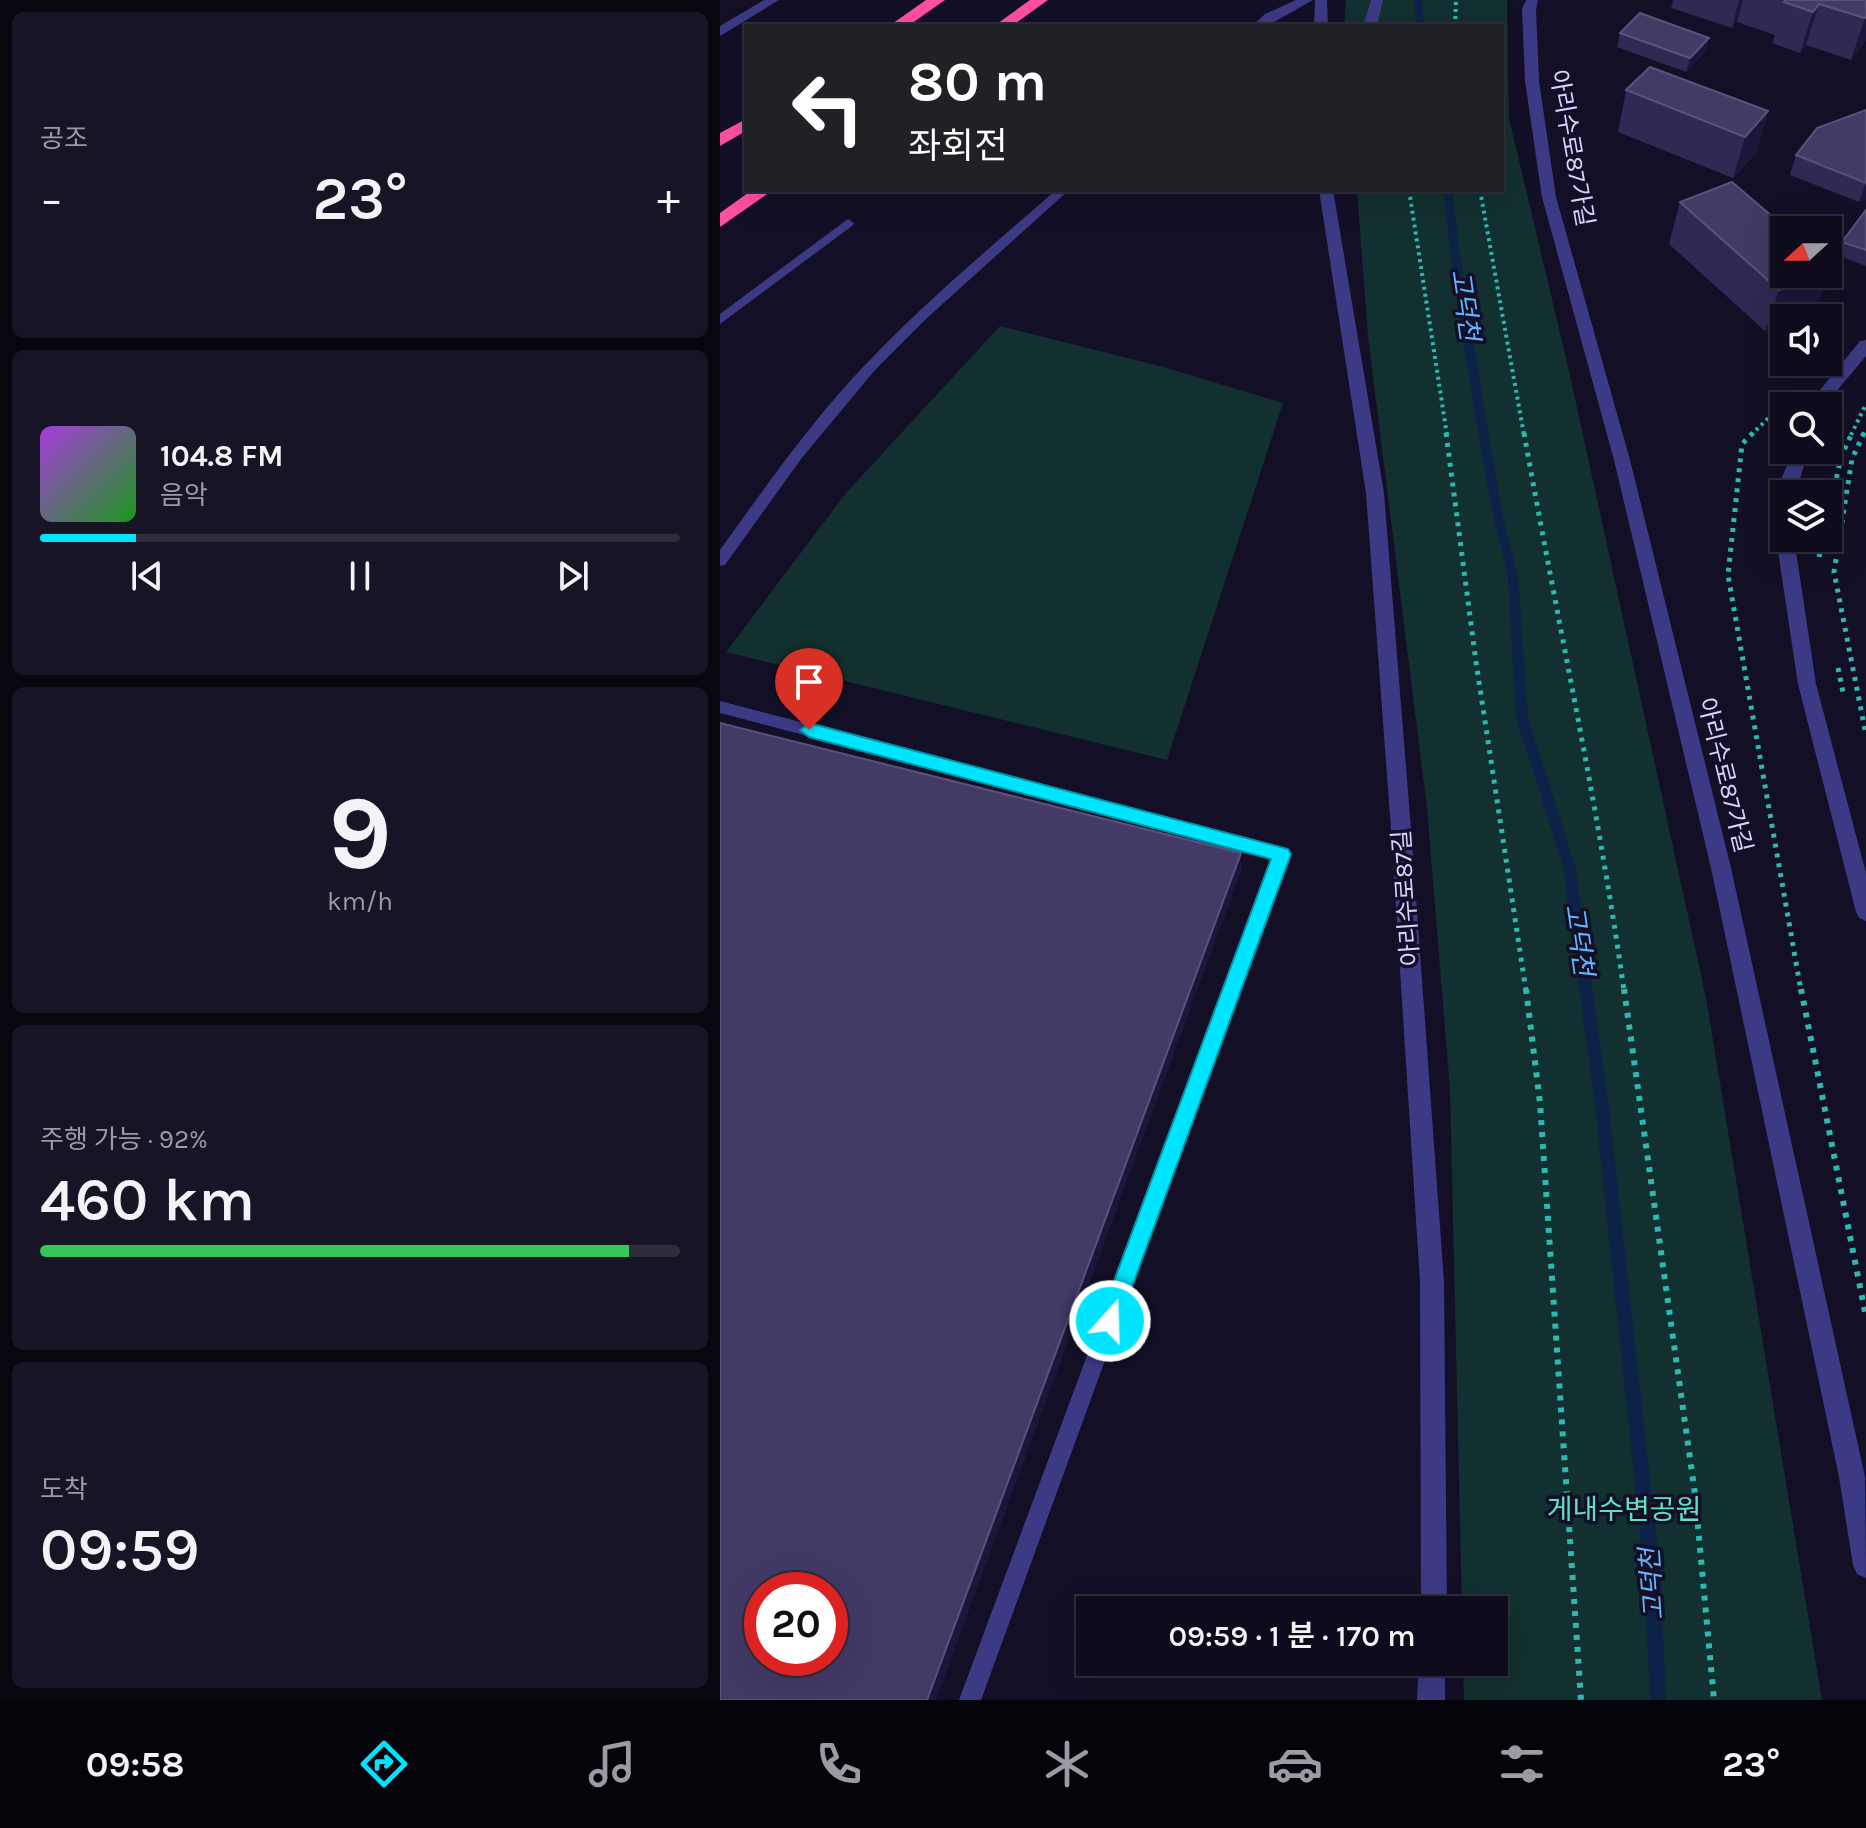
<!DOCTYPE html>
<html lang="ko">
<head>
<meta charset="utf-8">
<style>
	:root { --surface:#0e0b1c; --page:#171425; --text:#f1f3f6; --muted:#9b9ba3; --line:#2e2b3b; --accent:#00e5ff }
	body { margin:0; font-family:Karla,"Noto Sans KR",sans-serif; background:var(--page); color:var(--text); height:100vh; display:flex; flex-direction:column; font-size:30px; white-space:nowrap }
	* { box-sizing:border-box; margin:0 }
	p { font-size:26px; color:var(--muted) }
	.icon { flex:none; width:44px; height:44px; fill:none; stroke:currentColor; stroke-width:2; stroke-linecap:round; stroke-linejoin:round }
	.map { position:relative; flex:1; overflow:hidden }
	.panel { display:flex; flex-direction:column; gap:12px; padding:12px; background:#08060f; width:720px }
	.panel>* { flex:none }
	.hud { position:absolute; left:24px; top:24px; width:760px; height:168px; border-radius:0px; box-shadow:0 8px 32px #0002,0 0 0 2px var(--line); background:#202124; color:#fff; overflow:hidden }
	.needle { width:52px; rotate:249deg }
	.controls { position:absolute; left:1050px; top:216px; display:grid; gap:16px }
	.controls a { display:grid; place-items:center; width:72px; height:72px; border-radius:0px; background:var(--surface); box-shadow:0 8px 32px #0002,0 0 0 2px var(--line); font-size:40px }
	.speed { position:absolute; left:24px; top:1572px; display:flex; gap:16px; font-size:40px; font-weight:700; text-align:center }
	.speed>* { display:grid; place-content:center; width:104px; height:104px; border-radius:50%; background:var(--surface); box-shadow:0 8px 32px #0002,0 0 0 2px var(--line); line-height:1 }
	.speed .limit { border:12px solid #d22; background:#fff; color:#111 }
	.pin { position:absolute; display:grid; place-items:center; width:68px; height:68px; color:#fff; margin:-82px -34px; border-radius:50% 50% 50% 0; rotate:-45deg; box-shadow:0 0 8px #0007 }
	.pin .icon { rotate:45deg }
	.me { position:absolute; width:88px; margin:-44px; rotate:20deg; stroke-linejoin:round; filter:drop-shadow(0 0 6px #0008) }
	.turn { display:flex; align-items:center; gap:28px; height:168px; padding:0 32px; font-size:36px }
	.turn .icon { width:104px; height:104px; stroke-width:2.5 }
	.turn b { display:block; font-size:56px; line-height:68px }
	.big { font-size:60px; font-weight:600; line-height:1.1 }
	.panel .widget { flex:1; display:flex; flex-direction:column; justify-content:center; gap:12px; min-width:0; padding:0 28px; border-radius:12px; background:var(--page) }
	.panel .dial { align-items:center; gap:0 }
	.dial b { font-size:104px; line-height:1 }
	.song { display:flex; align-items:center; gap:24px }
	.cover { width:96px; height:96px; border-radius:12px; background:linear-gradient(135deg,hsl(280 70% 55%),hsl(120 70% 35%)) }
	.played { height:8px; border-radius:4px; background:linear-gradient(90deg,var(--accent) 15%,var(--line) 15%) }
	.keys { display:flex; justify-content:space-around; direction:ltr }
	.heat { display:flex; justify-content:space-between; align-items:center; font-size:44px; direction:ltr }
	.charge { height:12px; border-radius:6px; background:linear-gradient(90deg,#34c759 92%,var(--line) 0) }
	.trip { position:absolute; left:356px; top:1596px; width:432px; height:80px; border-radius:0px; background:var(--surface); box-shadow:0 8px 32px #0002,0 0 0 2px var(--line); font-weight:600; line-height:80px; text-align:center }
	.menu { display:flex; height:128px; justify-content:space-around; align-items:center; background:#06040b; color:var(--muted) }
	.menu .icon { width:56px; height:56px }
	.menu .on { color:var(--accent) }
	.menu b { font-size:36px; color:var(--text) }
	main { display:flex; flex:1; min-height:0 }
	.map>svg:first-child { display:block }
	.green { fill:#12302f }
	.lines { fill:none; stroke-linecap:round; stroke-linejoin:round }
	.stream { fill:#0c2248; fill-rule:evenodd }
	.path-far2 { stroke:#2fb8b0; stroke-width:4; stroke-dasharray:3 4; stroke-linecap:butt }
	.path-far1 { stroke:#2fb8b0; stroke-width:5; stroke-dasharray:4 6; stroke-linecap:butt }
	.path { stroke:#2fb8b0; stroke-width:6; stroke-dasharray:5 7; stroke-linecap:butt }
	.lane { fill:#3d3a85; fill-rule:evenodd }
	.street { fill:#3d3a85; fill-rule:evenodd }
	.highway { fill:#ff4fa3; fill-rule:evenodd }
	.wall { fill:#312854 }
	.shaded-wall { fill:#1d163a }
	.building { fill:#433a66; stroke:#5a527e; stroke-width:2; fill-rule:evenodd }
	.route { fill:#00e5ff; stroke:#0095a6; stroke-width:2 }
	.labels { text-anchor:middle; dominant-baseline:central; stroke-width:7; stroke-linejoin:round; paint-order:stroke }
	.street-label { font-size:24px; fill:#d9d4ff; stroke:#130f26 }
	.water-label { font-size:26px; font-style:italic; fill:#62b6ff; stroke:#130f26 }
	.near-park-label { font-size:28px; fill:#5fe0c0; stroke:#130f26 }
</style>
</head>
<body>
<main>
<section class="panel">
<div class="widget"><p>공조</p>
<div class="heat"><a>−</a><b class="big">23°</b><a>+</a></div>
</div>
<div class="widget">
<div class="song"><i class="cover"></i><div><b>104.8 FM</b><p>음악</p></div></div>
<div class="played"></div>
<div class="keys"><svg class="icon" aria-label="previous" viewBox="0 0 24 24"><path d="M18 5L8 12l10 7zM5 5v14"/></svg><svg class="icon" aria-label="pause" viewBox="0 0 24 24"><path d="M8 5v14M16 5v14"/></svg><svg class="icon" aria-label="next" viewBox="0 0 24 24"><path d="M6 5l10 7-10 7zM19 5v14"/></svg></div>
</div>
<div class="widget dial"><b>9</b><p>km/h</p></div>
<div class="widget"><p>주행 가능 · 92%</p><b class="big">460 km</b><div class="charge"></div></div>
<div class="widget"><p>도착</p><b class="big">09:59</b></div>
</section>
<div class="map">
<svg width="1146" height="1700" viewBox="0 0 1146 1700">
	<rect width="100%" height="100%" fill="#130f26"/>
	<!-- green -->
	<g class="green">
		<path d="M626,0h161l2,118 60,253 137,627 116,702h-358l-1,-38h31v-52h-32l-12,-520 -23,-282 -59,-471 -11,-147h145v-164h-158z"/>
		<path d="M280,326l167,42 116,35 -116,357 -441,-108 120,-159z"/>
	</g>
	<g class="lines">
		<!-- stream -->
		<g class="stream">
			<path d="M694,0h8l2,26h-8z"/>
			<path d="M724,190h8l9,72 24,152 18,102 15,60 10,142 47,147 34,242 51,464 6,129h-16l-6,-129 -49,-464 -32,-242 -47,-147 -8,-142 -15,-60 -18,-102 -24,-152z"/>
		</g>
		<!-- path-far2 -->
		<g class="path-far2">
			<path d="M735,26l1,-26"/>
			<path d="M689,190l38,245"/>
			<path d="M760,190l44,245"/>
			<path d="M1031,435l37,-36"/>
			<path d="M1131,435l15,-31"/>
			<path d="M1143,435l3,-5"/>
		</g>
		<!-- path-far1 -->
		<g class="path-far1">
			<path d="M726,433l30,229 50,329"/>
			<path d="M804,433c33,186 74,371 100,558"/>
			<path d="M1033,433l-11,11 -14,131 73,416"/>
			<path d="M1144,433l-12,26 -18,113 32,163"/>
			<path d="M1108,517l13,-60 11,-24"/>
			<path d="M1099,557l4,-19"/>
			<path d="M1118,668l6,29"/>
		</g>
		<!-- path -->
		<g class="path">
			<path d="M806,989l14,114 41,597"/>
			<path d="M904,989l71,505 19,206"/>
			<path d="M1081,989l65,328"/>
		</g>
		<!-- lane -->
		<g class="lane">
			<path d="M336,190h13l-142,128 -52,52 -74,89 -76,106 -5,1v-16c46,-64 92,-130 147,-187 59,-62 125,-117 189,-173z"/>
			<path d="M128,219l6,4 -2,3 -132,98v-10z"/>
			<path d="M0,701l562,146 6,2 2,5 -309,846h-22l313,-842 -552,-145z"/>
		</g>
		<!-- street -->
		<g class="street">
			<path d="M44,0h15l-59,36v-10z"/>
			<path d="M576,0h17l-46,26h-15l13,-12z"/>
			<path d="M595,0h12l1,26h-14z"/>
			<path d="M651,0h12l-6,26h-14z"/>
			<path d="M806,0h12l-2,9 3,72 17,116 74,263 101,408 134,609 1,101 -9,-4 -4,-9 -14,-88 -128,-609 -97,-408 -72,-263 -17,-116 -3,-72z"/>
			<path d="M599,190h14l51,303 27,336 33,453 3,328h-26l-1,-328 -29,-453 -25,-336z"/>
			<path d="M1146,340v16l-42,50h-17l53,-65z"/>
			<path d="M1073,450h16l-14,44h-11v44h10l22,146 50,189v48l-7,-3 -3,-6 -58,-228 -22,-146 4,-5c-18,-20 5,-60 13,-83z"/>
			<path d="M699,1662h26v38h-28z"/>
		</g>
		<!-- highway -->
		<g class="highway">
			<path d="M206,0h19l-37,26h-19z"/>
			<path d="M310,0h18l-36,26h-18z"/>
			<path d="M26,119v12l-26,15v-13z"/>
			<path d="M32,190h21l-53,37v-14z"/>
		</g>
	</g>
	<!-- wall -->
	<g class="wall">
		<path d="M953,0h193v40l-15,20 -45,-15 -6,8 -28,-10 3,-8 -38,-13 -5,6 -61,-20z"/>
		<path d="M900,33l89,5 -3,13 -20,21 -69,-25z"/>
		<path d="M906,90l142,21 -12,42 -23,25 -115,-46z"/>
		<path d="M1146,110v89l-7,3 -69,-27 6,-20z"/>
		<path d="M960,202l136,107 -21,9h-11v5l-19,8 -96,-87z"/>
		<path d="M1146,210v56l-29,-11 5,-13z"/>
	</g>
	<!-- shaded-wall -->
	<g class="shaded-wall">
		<path d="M1019,0h4l-6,22 -5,6z"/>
		<path d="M1099,4l-13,41 -6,8 13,-41z"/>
		<path d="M1146,17v23l-15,20 14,-42z"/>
		<path d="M989,38l-3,13 -20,21 4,-14z"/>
		<path d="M1048,111l-12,42 -23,25 12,-41z"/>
		<path d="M1146,183v16l-7,3z"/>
		<path d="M1112,267l-16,42 -21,9h-11v5l-19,8 14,-41 37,-16h12v-5z"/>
		<path d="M521,853l1,16 -306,831h-9z"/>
	</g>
	<!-- building -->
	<g class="building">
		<path d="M1066,0h80v17l-1,1 -46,-14 -6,8 -29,-10z"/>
		<path d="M920,13l69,25 -19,20 -70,-25z"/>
		<path d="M930,67l118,44 -23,26 -119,-47z"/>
		<path d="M1146,110v73l-70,-28 21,-27z"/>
		<path d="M1012,182l56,48h-4v44h32l-37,16 -99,-88z"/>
		<path d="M1146,210v40l-24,-8z"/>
		<path d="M0,723l521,130 -314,847h-207zM42,1590h68v68h-68z"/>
	</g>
	<!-- route -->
	<path class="route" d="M89,723l479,126 3,5 -174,474 -7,4 -8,-4 -3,-7 172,-462 -462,-122 -9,-7z"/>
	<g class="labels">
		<!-- street labels -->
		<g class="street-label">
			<text transform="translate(852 148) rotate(80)">아리수로87가길</text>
			<text transform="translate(1005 775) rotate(76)">아리수로87가길</text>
			<text transform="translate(686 898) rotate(-94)">아리수로87길</text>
		</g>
		<!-- water labels -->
		<g class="water-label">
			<text transform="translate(745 305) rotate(82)">고덕천</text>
			<text transform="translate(859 940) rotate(82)">고덕천</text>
			<text transform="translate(932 1584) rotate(-94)">고덕천</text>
		</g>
		<!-- near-park labels -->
		<g class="near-park-label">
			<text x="904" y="1509">게내수변공원</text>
		</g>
	</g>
</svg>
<div class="controls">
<a><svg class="needle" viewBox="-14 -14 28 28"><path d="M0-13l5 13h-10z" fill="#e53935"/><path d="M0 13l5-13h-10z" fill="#9b9ba3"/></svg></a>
<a><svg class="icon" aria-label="sound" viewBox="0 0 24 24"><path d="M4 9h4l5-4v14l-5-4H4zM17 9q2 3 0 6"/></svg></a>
<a><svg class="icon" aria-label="search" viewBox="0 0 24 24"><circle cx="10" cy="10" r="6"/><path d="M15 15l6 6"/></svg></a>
<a><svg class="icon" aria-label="layers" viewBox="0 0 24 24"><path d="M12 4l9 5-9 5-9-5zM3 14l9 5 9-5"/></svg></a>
</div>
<div class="speed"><div class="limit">20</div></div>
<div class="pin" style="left:89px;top:730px;background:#d93025"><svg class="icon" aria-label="arrive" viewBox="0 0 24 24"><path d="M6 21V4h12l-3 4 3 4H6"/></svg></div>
<svg class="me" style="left:390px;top:1321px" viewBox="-20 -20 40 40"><circle r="17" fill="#00e5ff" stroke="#fff" stroke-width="3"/><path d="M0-11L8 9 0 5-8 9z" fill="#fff"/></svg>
<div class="trip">09:59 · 1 분 · 170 m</div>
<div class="hud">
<div class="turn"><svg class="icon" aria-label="left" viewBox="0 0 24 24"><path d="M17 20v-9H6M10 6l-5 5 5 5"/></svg><div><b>80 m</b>좌회전</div></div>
</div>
</div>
</main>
<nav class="menu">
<b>09:58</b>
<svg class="icon on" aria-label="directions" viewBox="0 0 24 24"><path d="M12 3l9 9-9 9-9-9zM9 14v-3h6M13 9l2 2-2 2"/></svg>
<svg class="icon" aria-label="music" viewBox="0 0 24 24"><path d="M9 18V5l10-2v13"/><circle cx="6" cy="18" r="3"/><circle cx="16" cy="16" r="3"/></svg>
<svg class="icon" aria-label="phone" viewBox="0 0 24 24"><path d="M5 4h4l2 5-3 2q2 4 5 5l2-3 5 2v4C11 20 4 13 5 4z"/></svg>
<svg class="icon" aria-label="climate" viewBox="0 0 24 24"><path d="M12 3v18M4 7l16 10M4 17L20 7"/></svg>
<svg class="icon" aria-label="car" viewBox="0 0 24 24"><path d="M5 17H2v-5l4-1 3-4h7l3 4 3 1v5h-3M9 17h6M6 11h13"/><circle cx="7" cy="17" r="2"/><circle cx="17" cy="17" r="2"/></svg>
<svg class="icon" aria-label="filters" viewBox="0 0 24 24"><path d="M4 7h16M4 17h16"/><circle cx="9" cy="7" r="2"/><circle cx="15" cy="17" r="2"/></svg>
<b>23°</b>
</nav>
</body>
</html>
